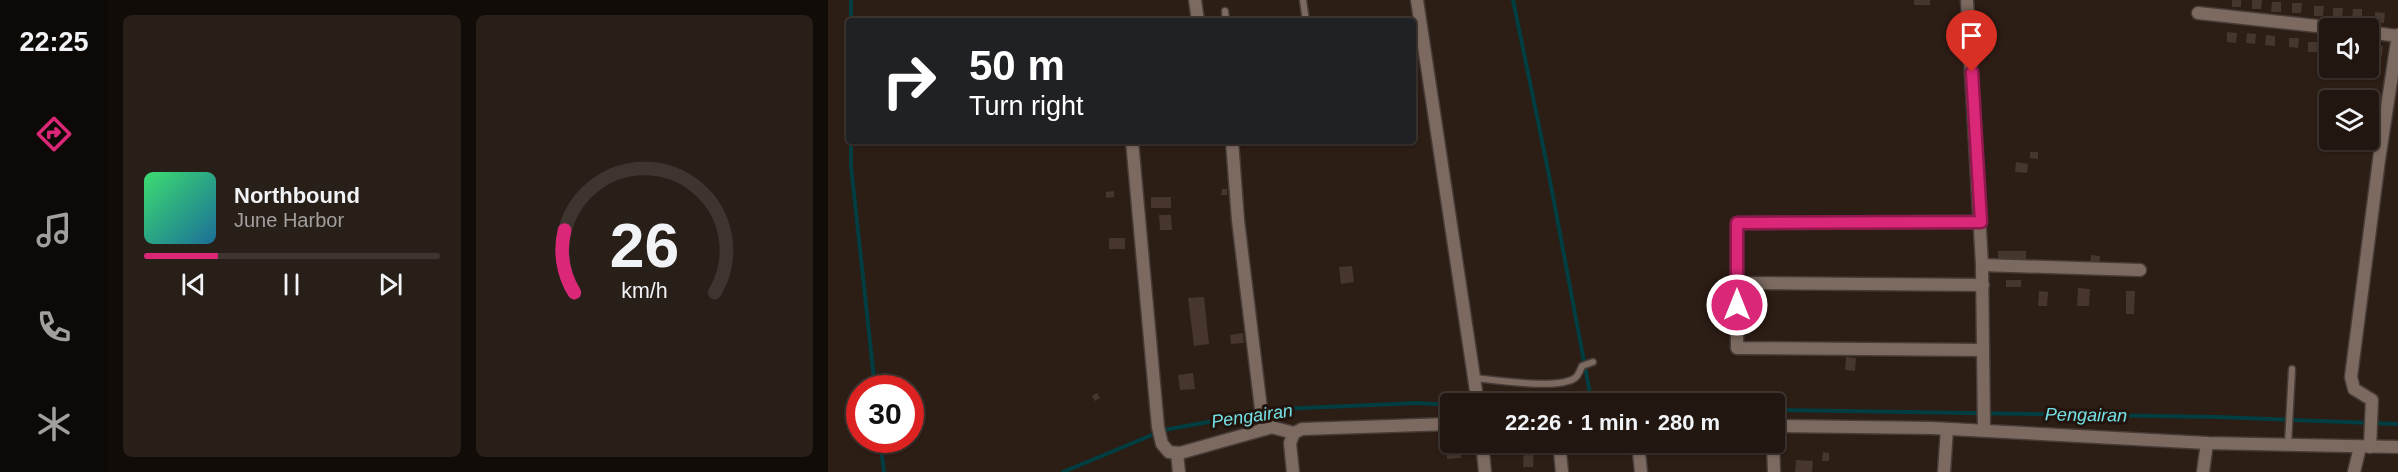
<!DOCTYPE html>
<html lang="en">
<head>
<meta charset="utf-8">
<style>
	:root { --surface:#211610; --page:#291f19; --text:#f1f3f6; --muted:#a29f9f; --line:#3e3530; --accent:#db2777 }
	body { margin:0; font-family:Arial,sans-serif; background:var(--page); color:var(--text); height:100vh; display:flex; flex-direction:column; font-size:22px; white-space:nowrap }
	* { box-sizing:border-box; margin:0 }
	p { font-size:20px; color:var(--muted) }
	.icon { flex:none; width:33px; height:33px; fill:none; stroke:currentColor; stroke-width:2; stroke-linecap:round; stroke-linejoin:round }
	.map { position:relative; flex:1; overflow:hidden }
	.details { display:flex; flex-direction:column; gap:15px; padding:15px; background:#120c09; width:720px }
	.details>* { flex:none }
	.top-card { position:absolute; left:18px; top:18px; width:570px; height:126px; border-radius:6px; box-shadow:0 2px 4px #0004,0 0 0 2px var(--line); background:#202124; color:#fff; overflow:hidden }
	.fabs { position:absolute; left:1491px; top:18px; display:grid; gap:12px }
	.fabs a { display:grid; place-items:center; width:60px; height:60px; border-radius:6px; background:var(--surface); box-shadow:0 2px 4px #0004,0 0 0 2px var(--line); font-size:30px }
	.speed { position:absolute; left:18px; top:375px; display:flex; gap:12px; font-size:30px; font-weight:700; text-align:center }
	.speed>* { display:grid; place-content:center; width:78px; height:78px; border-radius:50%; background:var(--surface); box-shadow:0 2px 4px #0004,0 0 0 2px var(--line); line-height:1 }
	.speed .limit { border:9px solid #d22; background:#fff; color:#111 }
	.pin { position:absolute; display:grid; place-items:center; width:51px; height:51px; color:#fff; margin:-62px -26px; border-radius:50% 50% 50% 0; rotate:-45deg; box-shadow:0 0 6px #0007 }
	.pin .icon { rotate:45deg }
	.me { position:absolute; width:66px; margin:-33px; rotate:0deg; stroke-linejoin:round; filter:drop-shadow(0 0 4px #0008) }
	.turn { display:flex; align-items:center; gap:21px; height:126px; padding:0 24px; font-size:27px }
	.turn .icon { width:78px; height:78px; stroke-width:2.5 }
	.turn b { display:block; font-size:42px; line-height:51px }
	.details .widget { flex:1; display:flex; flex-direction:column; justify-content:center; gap:9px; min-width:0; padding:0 21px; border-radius:9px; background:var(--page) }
	.details .dial { align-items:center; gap:0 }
	.dial svg { height:156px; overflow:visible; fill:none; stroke:var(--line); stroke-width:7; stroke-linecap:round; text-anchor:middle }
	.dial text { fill:var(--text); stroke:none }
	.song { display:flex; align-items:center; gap:18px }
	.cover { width:72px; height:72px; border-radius:9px; background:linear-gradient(135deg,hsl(140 70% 55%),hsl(200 70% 35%)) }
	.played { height:6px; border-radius:3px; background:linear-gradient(90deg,var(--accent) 25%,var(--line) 25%) }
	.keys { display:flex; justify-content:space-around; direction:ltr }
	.details .tiles { flex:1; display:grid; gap:15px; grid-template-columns:repeat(2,1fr) }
	.trip { position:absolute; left:612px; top:393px; width:345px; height:60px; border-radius:6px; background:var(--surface); box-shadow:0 2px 4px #0004,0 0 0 2px var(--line); font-weight:700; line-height:60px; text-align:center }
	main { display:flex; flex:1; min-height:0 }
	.dock { display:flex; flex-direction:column; width:108px; justify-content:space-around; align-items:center; background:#0d0906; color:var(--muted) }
	.dock .icon { width:42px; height:42px }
	.dock .selected { color:var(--accent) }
	.dock b { font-size:27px; color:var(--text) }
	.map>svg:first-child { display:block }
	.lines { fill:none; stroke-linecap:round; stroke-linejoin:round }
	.stream { stroke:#003e41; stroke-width:4 }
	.building { fill:#46362d }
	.service-casing { stroke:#463b36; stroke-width:9 }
	.minor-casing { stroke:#463b36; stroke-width:15 }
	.service { stroke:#7c6a60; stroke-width:6 }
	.minor { stroke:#7c6a60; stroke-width:12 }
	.route-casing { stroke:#8e194d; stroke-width:15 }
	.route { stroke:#db2777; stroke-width:10 }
	.labels { text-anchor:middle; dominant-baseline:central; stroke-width:6; stroke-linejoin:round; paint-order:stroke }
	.water-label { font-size:18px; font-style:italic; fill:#73e1e6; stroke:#22140c }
</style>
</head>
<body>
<main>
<nav class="dock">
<b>22:25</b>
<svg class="icon selected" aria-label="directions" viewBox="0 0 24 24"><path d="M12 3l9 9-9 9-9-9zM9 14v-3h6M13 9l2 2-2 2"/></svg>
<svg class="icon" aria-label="music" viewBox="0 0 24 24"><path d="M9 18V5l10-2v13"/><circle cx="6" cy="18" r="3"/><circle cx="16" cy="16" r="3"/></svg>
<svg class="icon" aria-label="phone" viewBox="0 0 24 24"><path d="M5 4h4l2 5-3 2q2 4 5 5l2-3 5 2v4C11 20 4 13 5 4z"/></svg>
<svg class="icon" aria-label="climate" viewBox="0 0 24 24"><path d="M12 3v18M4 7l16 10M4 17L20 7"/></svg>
</nav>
<section class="details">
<div class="tiles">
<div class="widget">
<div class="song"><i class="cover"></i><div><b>Northbound</b><p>June Harbor</p></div></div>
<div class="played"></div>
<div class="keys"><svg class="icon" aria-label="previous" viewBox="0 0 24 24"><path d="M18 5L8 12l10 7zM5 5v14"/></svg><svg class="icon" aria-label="pause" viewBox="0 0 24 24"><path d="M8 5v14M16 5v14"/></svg><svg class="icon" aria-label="next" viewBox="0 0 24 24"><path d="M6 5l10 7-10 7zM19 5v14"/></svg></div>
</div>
<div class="widget dial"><svg viewBox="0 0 100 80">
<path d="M14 69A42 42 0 1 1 86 69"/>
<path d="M14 69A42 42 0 0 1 9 37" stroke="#db2777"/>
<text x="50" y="56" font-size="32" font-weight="700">26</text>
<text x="50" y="72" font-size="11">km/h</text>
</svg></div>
</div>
</section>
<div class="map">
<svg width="1570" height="472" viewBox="0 0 1570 472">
	<rect width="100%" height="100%" fill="#2c1d15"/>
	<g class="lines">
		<!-- stream -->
		<g class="stream">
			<path d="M685,0l35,170 44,234"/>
			<path d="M23,21v-21"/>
			<path d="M23,141v25l24,222"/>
			<path d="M946,410l444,7 180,7"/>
			<path d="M52,440l4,32"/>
			<path d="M235,472l101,-42 116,-21 137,-6 33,2"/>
		</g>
	</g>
	<!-- building -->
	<g class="building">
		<rect x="1086" y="0" width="16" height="5"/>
		<rect x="1404" y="0" width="9" height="7"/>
		<path d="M1424,0h10l-1,9h-9z"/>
		<path d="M1444,2h9v10h-10z"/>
		<path d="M1464,3h10l-1,10h-9z"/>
		<path d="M1486,6h10l-1,10h-9z"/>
		<path d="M1505,8h10l-1,11 -9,-1z"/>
		<path d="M1525,9h9v11l-10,-1z"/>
		<path d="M1547,12l10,1 -1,10 -9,-1z"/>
		<path d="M1399,32l10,1 -1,10 -9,-1z"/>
		<path d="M1419,33l9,1 -1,10 -9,-1z"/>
		<path d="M1438,35l9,1v10l-10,-1z"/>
		<path d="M1461,38h10l-1,10 -9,-1z"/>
		<path d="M1480,42h10l-1,10h-9z"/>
		<path d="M1545,46h10l-1,11 -9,-1z"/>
		<path d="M1202,152h8v7l-8,-1z"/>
		<path d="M1188,162l12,2 -1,9 -12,-1z"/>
		<path d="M394,189h5v6h-6z"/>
		<path d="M286,191v6l-8,1v-6z"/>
		<rect x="323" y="197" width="20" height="11"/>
		<path d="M331,215h12l1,15h-12z"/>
		<rect x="281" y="238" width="16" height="11"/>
		<path d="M1170,251h28v14l-28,-1z"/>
		<path d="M1263,255l9,1 -1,11 -9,-1z"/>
		<path d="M524,266l2,16 -13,2 -2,-17z"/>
		<rect x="1178" y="280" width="15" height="7"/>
		<path d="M1250,288l12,1 -1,17h-12z"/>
		<path d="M1211,291l9,1 -1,14h-9z"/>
		<path d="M1298,291h9l-1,23h-8z"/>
		<path d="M376,297l5,47 -15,2 -6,-48z"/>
		<path d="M415,333l1,10 -13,1 -1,-9z"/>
		<path d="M1018,357l10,1 -1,13 -10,-1z"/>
		<path d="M365,373l2,16 -15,1 -2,-15z"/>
		<path d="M269,393l3,5 -5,3 -3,-5z"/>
		<path d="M613,438h9v4h18v7h-27z"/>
		<path d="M696,448l10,1 -1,18h-10z"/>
		<path d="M633,450v8l-14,1v-8z"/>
		<path d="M995,452l6,1v8h-7z"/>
		<path d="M968,460l17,1 -1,11h-17z"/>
	</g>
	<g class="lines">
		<!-- service casing -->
		<g class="service-casing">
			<g id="service">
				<path d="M475,0l3,21"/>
				<path d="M397,11l1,10"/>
				<path d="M1507,146l46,-1"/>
				<path d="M646,378c22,2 84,12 101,0 4,-3 5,-8 7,-12l11,-4"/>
				<path d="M1460,444l4,-75"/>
			</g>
		</g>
		<!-- minor casing -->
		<g class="minor-casing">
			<g id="minor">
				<path d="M367,0l3,21"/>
				<path d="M589,0l61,404"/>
				<path d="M1139,0l15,265 2,165"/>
				<path d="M1370,13l137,15"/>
				<path d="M1540,32l30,4"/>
				<path d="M304,141l26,286 4,17 7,8 11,1 89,-25"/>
				<path d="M404,141l6,79 25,205 31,8"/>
				<path d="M1153,222l-244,1v125l246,2"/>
				<path d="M1154,265l158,5"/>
				<path d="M909,283l246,2"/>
				<path d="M946,426l158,2 275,15 191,4"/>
				<path d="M654,442l3,30"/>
				<path d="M731,442l3,30"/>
				<path d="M810,442l3,30"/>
				<path d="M945,442l1,30"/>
				<path d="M1542,447l2,-47 -18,-11 -3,-12 28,-217 19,-125"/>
				<path d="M349,453l2,19"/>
				<path d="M465,472l-3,-29 4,-10 8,-4 148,-5"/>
				<path d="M1116,472l3,-43"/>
				<path d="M1375,472l4,-29"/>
				<path d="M1526,472l6,-25"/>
			</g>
		</g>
		<!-- service -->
		<use href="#service" class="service"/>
		<!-- minor -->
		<use href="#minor" class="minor"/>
	</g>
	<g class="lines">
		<!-- route casing -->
		<g class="route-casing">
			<path id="route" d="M909,305v-82l244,-1 -9,-150"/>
		</g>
		<!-- route -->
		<use href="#route" class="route"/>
	</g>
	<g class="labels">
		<!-- water labels -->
		<g class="water-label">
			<text transform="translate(1258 415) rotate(1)">Pengairan</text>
			<text transform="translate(424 416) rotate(-8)">Pengairan</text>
		</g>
	</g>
</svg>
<div class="fabs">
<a><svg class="icon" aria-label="sound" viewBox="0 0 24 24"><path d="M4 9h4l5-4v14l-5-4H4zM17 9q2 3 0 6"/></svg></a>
<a><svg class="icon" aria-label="layers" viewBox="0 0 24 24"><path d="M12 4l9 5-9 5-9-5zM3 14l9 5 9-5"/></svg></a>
</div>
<div class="speed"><div class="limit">30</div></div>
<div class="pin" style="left:1144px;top:72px;background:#d93025"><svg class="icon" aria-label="arrive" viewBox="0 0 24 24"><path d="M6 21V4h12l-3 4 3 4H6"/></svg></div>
<svg class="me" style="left:909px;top:305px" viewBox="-20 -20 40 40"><circle r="17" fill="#db2777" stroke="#fff" stroke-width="3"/><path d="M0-11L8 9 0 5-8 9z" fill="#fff"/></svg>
<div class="trip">22:26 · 1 min · 280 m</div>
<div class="top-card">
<div class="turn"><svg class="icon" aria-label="right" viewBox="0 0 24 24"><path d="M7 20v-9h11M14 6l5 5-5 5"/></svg><div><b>50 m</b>Turn right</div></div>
</div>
</div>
</main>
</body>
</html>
